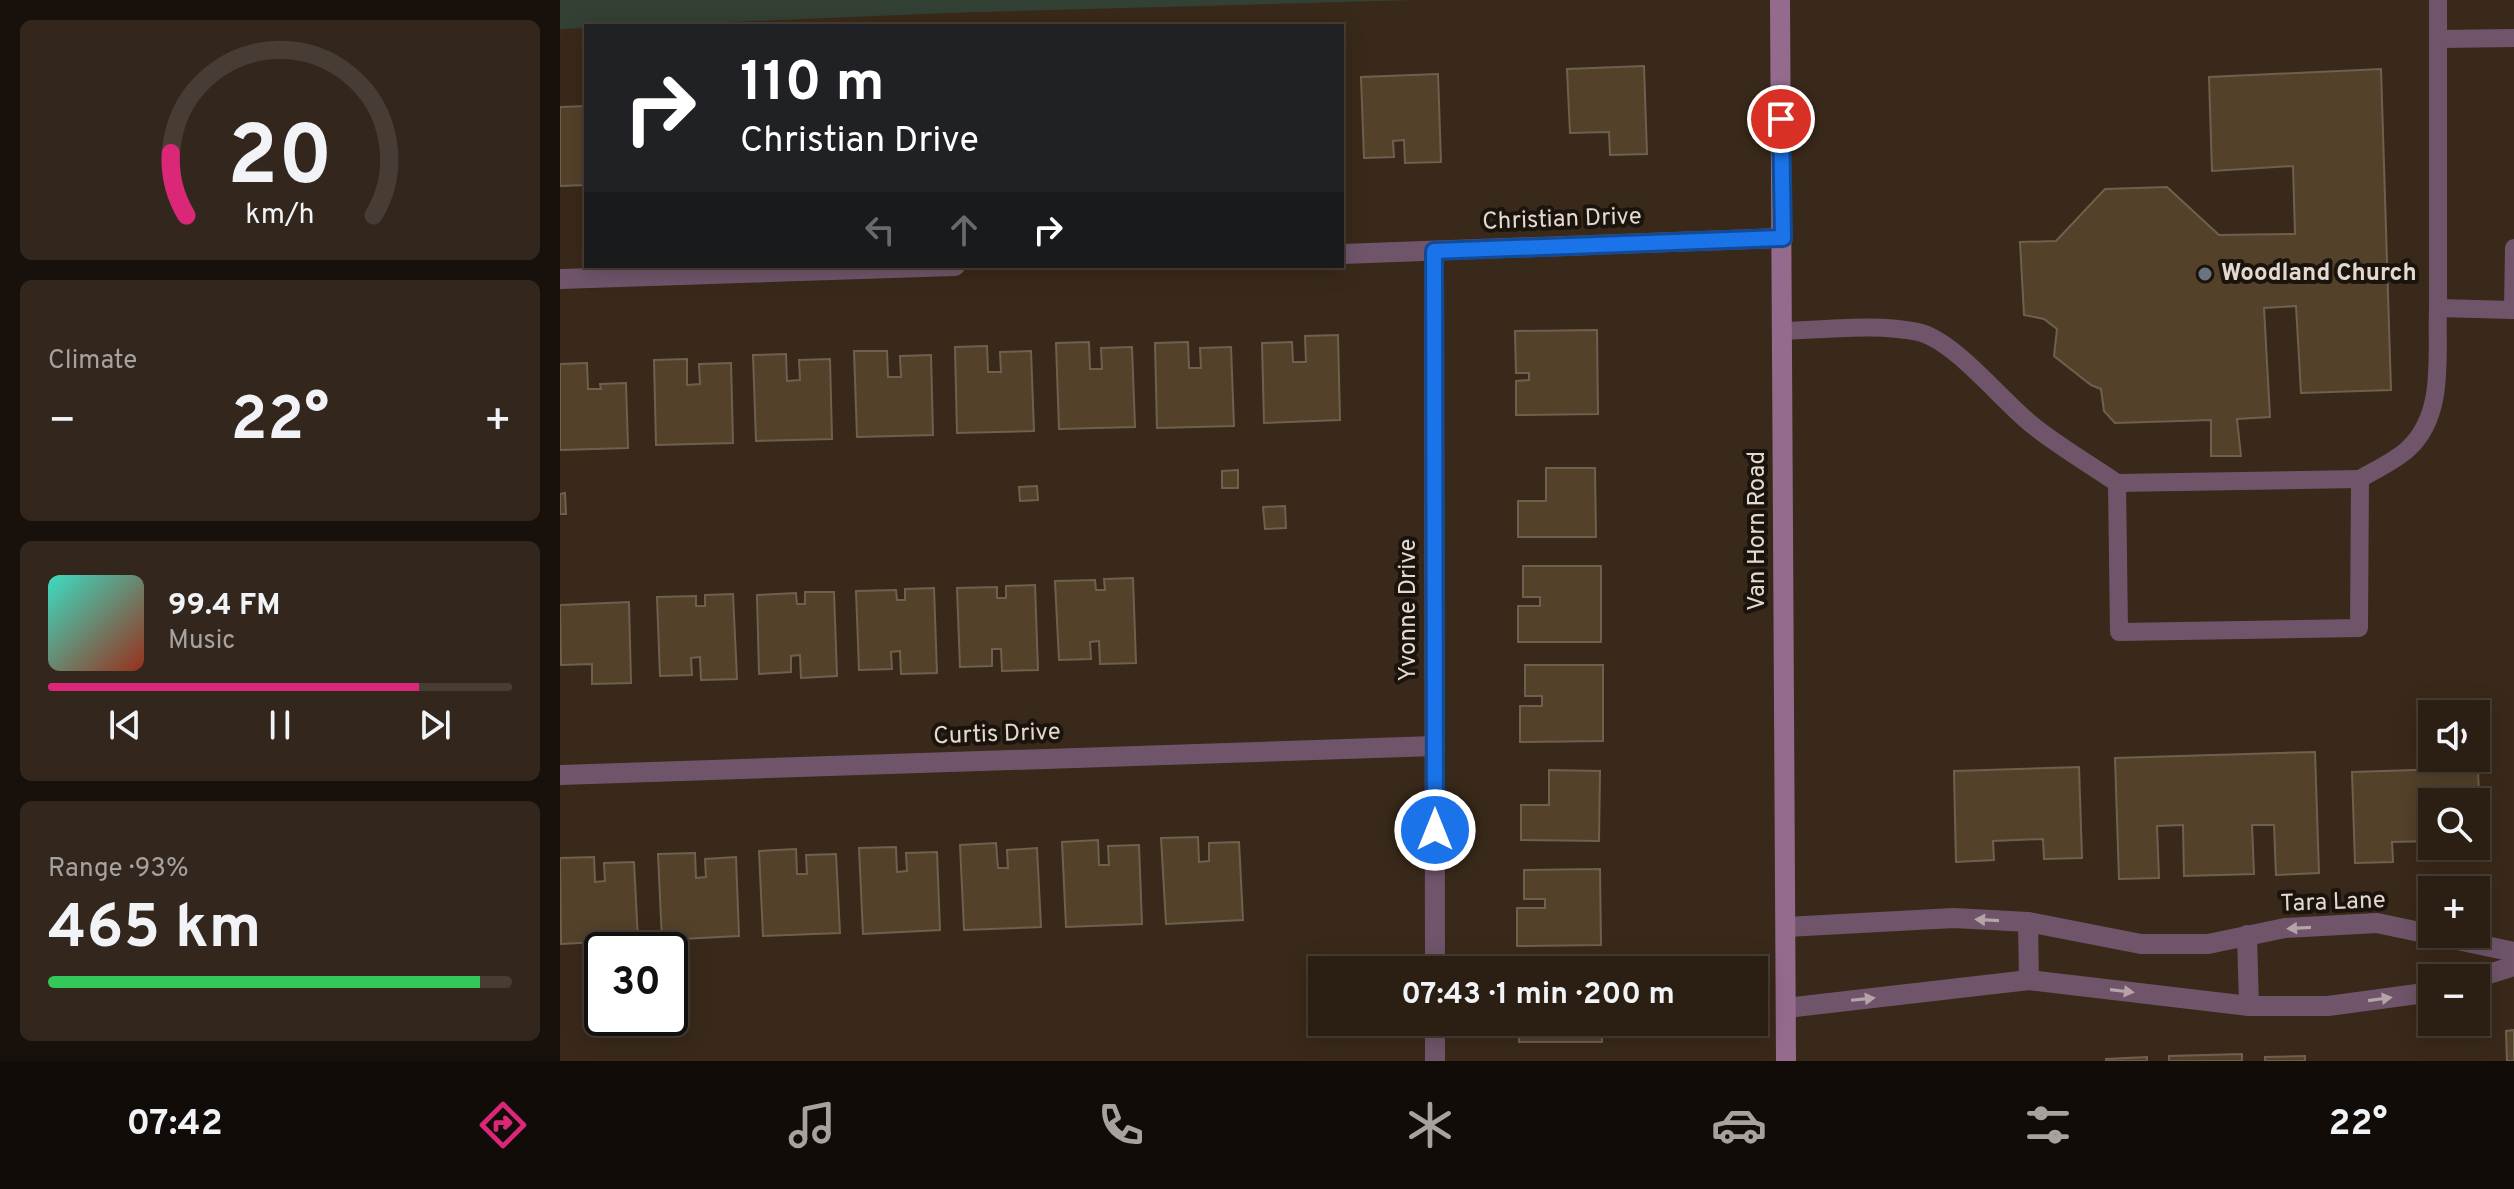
<!DOCTYPE html>
<html lang="en">
<head>
<meta charset="utf-8">
<style>
	:root { --surface:#2b1f14; --page:#33271d; --text:#f1f3f6; --muted:#a6a2a0; --line:#473d34; --accent:#db2777 }
	body { margin:0; font-family:Overpass,sans-serif; background:var(--page); color:var(--text); height:100vh; display:flex; flex-direction:column; font-size:30px; white-space:nowrap }
	* { box-sizing:border-box; margin:0 }
	p { font-size:26px; color:var(--muted) }
	.icon { flex:none; width:44px; height:44px; fill:none; stroke:currentColor; stroke-width:2; stroke-linecap:round; stroke-linejoin:round }
	.map { position:relative; flex:1; overflow:hidden }
	.side { display:flex; flex-direction:column; gap:20px; padding:20px; background:#18110b; width:560px }
	.side>* { flex:none }
	.top-card { position:absolute; left:24px; top:24px; width:760px; height:244px; border-radius:0px; box-shadow:0 4px 20px #0003,0 0 0 2px var(--line); background:#202124; color:#fff; overflow:hidden }
	.tools { position:absolute; left:1858px; top:700px; display:grid; gap:16px }
	.tools a { display:grid; place-items:center; width:72px; height:72px; border-radius:0px; background:var(--surface); box-shadow:0 4px 20px #0003,0 0 0 2px var(--line); font-size:40px }
	.speed { position:absolute; left:24px; top:932px; display:flex; gap:16px; font-size:40px; font-weight:700; text-align:center }
	.speed>* { display:grid; place-content:center; width:104px; height:104px; border-radius:50%; background:var(--surface); box-shadow:0 4px 20px #0003,0 0 0 2px var(--line); line-height:1 }
	.speed .limit { border:4px solid #111; border-radius:12px; background:#fff; color:#111 }
	.pin { position:absolute; display:grid; place-items:center; width:68px; height:68px; color:#fff; margin:-34px; border:4px solid #fff; border-radius:50%; box-shadow:0 2px 8px #0007 }
	.me { position:absolute; width:88px; margin:-44px; rotate:0deg; stroke-linejoin:round; filter:drop-shadow(0 0 6px #0008) }
	.turn { display:flex; align-items:center; gap:28px; height:168px; padding:0 24px; font-size:36px }
	.turn .icon { width:104px; height:104px; stroke-width:2.5 }
	.turn b { display:block; font-size:56px; line-height:68px }
	.lanes { display:flex; align-items:center; height:76px; padding:0 24px; background:#0003; justify-content:center; gap:40px; direction:ltr }
	.lanes .off { opacity:.35 }
	.big { font-size:60px; font-weight:700; line-height:1.1 }
	.side .widget { flex:1; display:flex; flex-direction:column; justify-content:center; gap:12px; min-width:0; padding:0 28px; border-radius:12px; background:var(--page) }
	.side .dial { align-items:center; gap:0 }
	.dial svg { height:208px; overflow:visible; fill:none; stroke:var(--line); stroke-width:7; stroke-linecap:round; text-anchor:middle }
	.dial text { fill:var(--text); stroke:none }
	.song { display:flex; align-items:center; gap:24px }
	.cover { width:96px; height:96px; border-radius:12px; background:linear-gradient(135deg,hsl(170 70% 55%),hsl(10 70% 35%)) }
	.played { height:8px; border-radius:4px; background:linear-gradient(90deg,var(--accent) 80%,var(--line) 80%) }
	.keys { display:flex; justify-content:space-around; direction:ltr }
	.heat { display:flex; justify-content:space-between; align-items:center; font-size:44px; direction:ltr }
	.charge { height:12px; border-radius:6px; background:linear-gradient(90deg,#34c759 93%,var(--line) 0) }
	.trip { position:absolute; left:748px; top:956px; width:460px; height:80px; border-radius:0px; background:var(--surface); box-shadow:0 4px 20px #0003,0 0 0 2px var(--line); font-weight:700; line-height:80px; text-align:center }
	.dock { display:flex; height:128px; justify-content:space-around; align-items:center; background:#110c08; color:var(--muted) }
	.dock .icon { width:56px; height:56px }
	.dock .on { color:var(--accent) }
	.dock b { font-size:36px; color:var(--text) }
	main { display:flex; flex:1; min-height:0 }
	.map>svg:first-child { display:block }
	.green { fill:#324133 }
	.building { fill:#53412a; stroke:#6f604e; stroke-width:2 }
	.lines { fill:none; stroke-linecap:round; stroke-linejoin:round }
	.lane { stroke:#70556a; stroke-width:18 }
	.street { stroke:#70556a; stroke-width:20 }
	.secondary { stroke:#946b8c; stroke-width:20 }
	.oneway { fill:#b5a4a7 }
	.route-casing { stroke:#114b97; stroke-width:20 }
	.route { stroke:#1a73e8; stroke-width:14 }
	.worship-dot { fill:#6b7280; stroke:#1b140d; stroke-width:3 }
	.labels { text-anchor:middle; dominant-baseline:central; stroke-width:8; stroke-linejoin:round; paint-order:stroke }
	.street-label { font-size:24px; fill:#e3d9d0; stroke:#1b140d }
	.poi-label { font-size:24px; font-weight:bold; fill:#e3d9d0; stroke:#1b140d; text-anchor:start }
</style>
</head>
<body>
<main>
<section class="side">
<div class="widget dial"><svg viewBox="0 0 100 80">
<path d="M14 69A42 42 0 1 1 86 69"/>
<path d="M14 69A42 42 0 0 1 8 45" stroke="#db2777"/>
<text x="50" y="56" font-size="32" font-weight="700">20</text>
<text x="50" y="72" font-size="11">km/h</text>
</svg></div>
<div class="widget"><p>Climate</p>
<div class="heat"><a>−</a><b class="big">22°</b><a>+</a></div>
</div>
<div class="widget">
<div class="song"><i class="cover"></i><div><b>99.4 FM</b><p>Music</p></div></div>
<div class="played"></div>
<div class="keys"><svg class="icon" aria-label="previous" viewBox="0 0 24 24"><path d="M18 5L8 12l10 7zM5 5v14"/></svg><svg class="icon" aria-label="pause" viewBox="0 0 24 24"><path d="M8 5v14M16 5v14"/></svg><svg class="icon" aria-label="next" viewBox="0 0 24 24"><path d="M6 5l10 7-10 7zM19 5v14"/></svg></div>
</div>
<div class="widget"><p>Range · 93%</p><b class="big">465 km</b><div class="charge"></div></div>
</section>
<div class="map">
<svg width="1954" height="1061" viewBox="0 0 1954 1061">
	<rect width="100%" height="100%" fill="#39291a"/>
	<!-- green -->
	<path class="green" d="M0,0h857l-470,13 -387,16z"/>
	<!-- building -->
	<g class="building">
		<path d="M1084,66l3,88 -37,1 -1,-23 -39,1 -3,-64z"/>
		<path d="M1821,69l10,321 -90,3 -5,-87 -32,2 6,109 -33,2 4,37h-30v-36l-96,3 -11,-12 -3,-22 -10,-4 -37,-29 3,-27 -13,-10 -20,-4 -4,-73 36,-1 49,-52 62,-2 52,48 76,-1 -2,-68 -81,5 -3,-94z"/>
		<path d="M878,74l3,88 -36,1 -1,-23 -11,1 1,16 -30,1 -3,-81z"/>
		<path d="M26,106v79l-26,1v-79z"/>
		<path d="M1037,330l1,84 -82,1v-34l13,-1v-7h-13l-1,-42z"/>
		<path d="M778,335l2,85 -76,3 -2,-80 30,-1 1,20h13l-1,-26z"/>
		<path d="M529,342l1,27h12l-1,-21 31,-1 3,80 -76,2 -3,-86z"/>
		<path d="M628,342l1,26h12l-1,-20 31,-1 3,79 -77,2 -2,-85z"/>
		<path d="M427,346l1,26h13l-1,-20 31,-1 3,80 -77,2 -2,-86z"/>
		<path d="M294,351h33l1,26h13l-1,-21 31,-1 2,80 -76,2z"/>
		<path d="M226,354l1,27 13,-1 -1,-20 31,-1 2,80 -76,2 -3,-86z"/>
		<path d="M127,359v26l13,-1 -1,-20 32,-1 2,80 -77,2 -2,-85z"/>
		<path d="M27,363l1,26h13l-1,-5 26,-1 2,65 -68,2v-86z"/>
		<path d="M986,468h49l1,69h-78v-36h28z"/>
		<path d="M678,470v18h-16v-17z"/>
		<path d="M477,486l1,14 -18,1 -1,-14z"/>
		<path d="M5,493l1,21h-6v-20z"/>
		<path d="M725,506l1,22 -21,1 -2,-22z"/>
		<path d="M963,566h78v76h-83v-36h22v-9h-17z"/>
		<path d="M573,578l3,85 -36,1 -1,-23 -9,1 1,17 -32,1 -4,-79 40,-1 1,10h9l-1,-11z"/>
		<path d="M475,585l3,85 -36,1 -1,-22h-9v17l-32,1 -3,-79 40,-1v11h9v-12z"/>
		<path d="M374,588l3,85 -36,1 -1,-23 -9,1 1,17 -33,1 -3,-79 40,-1 1,10h8v-11z"/>
		<path d="M245,592h29l3,84 -36,2 -1,-23 -9,1v16l-32,2 -2,-79 39,-2 1,11h8z"/>
		<path d="M173,594l4,85 -36,1 -1,-23 -9,1 1,17 -32,1 -3,-79 39,-1v10h9v-11z"/>
		<path d="M69,602l2,81 -39,1v-20l-31,1 -1,-60z"/>
		<path d="M965,665h78v76l-83,1v-36h22v-10h-17z"/>
		<path d="M1755,752l4,121 -43,2 -2,-50h-22l2,49 -70,2 -1,-51 -26,1 2,52 -40,1 -4,-121z"/>
		<path d="M1519,767l3,91 -38,1 -1,-20 -50,2 1,19 -38,2 -2,-91z"/>
		<path d="M1918,768l3,91 -39,2 -1,-15h35v-44h-44v39l-40,1 1,20 -38,1 -3,-91z"/>
		<path d="M989,770l51,1 -1,70 -78,-1v-35h28z"/>
		<path d="M638,837l1,25 10,-1v-18l30,-1 4,78 -77,4 -5,-86z"/>
		<path d="M538,840l1,25h10l-1,-19 31,-1 3,79 -76,3 -4,-85z"/>
		<path d="M436,843l2,25h10l-1,-18 30,-2 4,79 -77,3 -4,-85z"/>
		<path d="M336,847l1,25 10,-1 -1,-18 31,-1 3,78 -77,4 -4,-86z"/>
		<path d="M236,849l1,25h10l-1,-19 30,-1 4,79 -77,3 -4,-85z"/>
		<path d="M135,853l1,25 10,-1 -1,-18 31,-2 3,79 -77,4 -4,-86z"/>
		<path d="M34,857l1,25 10,-1 -1,-18 30,-1 4,78 -77,4 -1,-86z"/>
		<path d="M1040,869l1,76 -84,1v-38h28v-9h-21v-29z"/>
		<rect x="959" y="1022" width="83" height="20"/>
		<path d="M1954,1030v31h-7l-1,-30z"/>
		<path d="M1682,1054v7h-73v-5z"/>
		<path d="M1745,1056v5h-40v-4z"/>
		<path d="M1587,1057v4h-41v-2z"/>
	</g>
	<g class="lines">
		<!-- lane -->
		<g class="lane">
			<path d="M1878,0v39l76,-1"/>
			<path d="M1878,39v269"/>
			<path d="M1953,310l1,-62"/>
			<path d="M1223,331c42,-1 94,-8 135,1 36,8 83,68 113,92 27,22 57,39 86,59l2,149 240,-4 1,-149c15,-9 35,-18 48,-30 38,-35 28,-94 30,-141l76,2"/>
			<path d="M1557,483l243,-4"/>
		</g>
		<!-- street -->
		<g class="street">
			<path d="M874,251l1,719"/>
			<path d="M782,254l441,-16"/>
			<path d="M0,279l395,-13"/>
			<path d="M0,775l875,-29"/>
			<path d="M1468,922l1,58"/>
			<path d="M1226,927l168,-9 74,4 113,22h67l77,-16 92,-5 137,29"/>
			<path d="M1687,935l2,71"/>
			<path d="M1916,978l38,-12"/>
			<path d="M1226,1008l243,-28 220,26h79l104,-14"/>
			<path d="M875,1022v39"/>
		</g>
		<!-- secondary -->
		<path class="secondary" d="M1220,0l6,1061"/>
	</g>
	<!-- one-way arrows -->
	<defs><path id="oneway-solid" d="M-6-.8H1V-3.2L6.5 0L1 3.2V.8H-6Z" transform="scale(2)"/></defs>
	<g class="oneway">
		<use href="#oneway-solid" transform="translate(1427 920) rotate(-177)"/>
		<use href="#oneway-solid" transform="translate(1739 928) rotate(177)"/>
		<use href="#oneway-solid" transform="translate(1562 991) rotate(7)"/>
		<use href="#oneway-solid" transform="translate(1303 999) rotate(-6)"/>
		<use href="#oneway-solid" transform="translate(1820 999) rotate(-8)"/>
	</g>
	<g class="lines">
		<!-- route casing -->
		<g class="route-casing">
			<path id="route" d="M875,830l-1,-579 349,-13 -2,-119"/>
		</g>
		<!-- route -->
		<use href="#route" class="route"/>
	</g>
	<!-- markers -->
	<circle class="worship-dot" cx="1645" cy="274" r="8"/>
	<g class="labels">
		<!-- street labels -->
		<g class="street-label">
			<text transform="translate(1002 220) rotate(-2)">Christian Drive</text>
			<text transform="translate(1198 531) rotate(-90)">Van Horn Road</text>
			<text transform="translate(849 610) rotate(-90)">Yvonne Drive</text>
			<text transform="translate(437 735) rotate(-2)">Curtis Drive</text>
			<text transform="translate(1773 903) rotate(-2)">Tara Lane</text>
		</g>
		<!-- poi labels -->
		<g class="poi-label">
			<text x="1661" y="274">Woodland Church</text>
		</g>
	</g>
</svg>
<div class="tools">
<a><svg class="icon" aria-label="sound" viewBox="0 0 24 24"><path d="M4 9h4l5-4v14l-5-4H4zM17 9q2 3 0 6"/></svg></a>
<a><svg class="icon" aria-label="search" viewBox="0 0 24 24"><circle cx="10" cy="10" r="6"/><path d="M15 15l6 6"/></svg></a>
<a>+</a>
<a>−</a>
</div>
<div class="speed"><div class="limit">30</div></div>
<div class="pin" style="left:1221px;top:119px;background:#d93025"><svg class="icon" aria-label="arrive" viewBox="0 0 24 24"><path d="M6 21V4h12l-3 4 3 4H6"/></svg></div>
<svg class="me" style="left:875px;top:830px" viewBox="-20 -20 40 40"><circle r="17" fill="#1a73e8" stroke="#fff" stroke-width="3"/><path d="M0-11L8 9 0 5-8 9z" fill="#fff"/></svg>
<div class="trip">07:43 · 1 min · 200 m</div>
<div class="top-card">
<div class="turn"><svg class="icon" aria-label="right" viewBox="0 0 24 24"><path d="M7 20v-9h11M14 6l5 5-5 5"/></svg><div><b>110 m</b>Christian Drive</div></div>
<div class="lanes"><svg class="icon off" aria-label="left" viewBox="0 0 24 24"><path d="M17 20v-9H6M10 6l-5 5 5 5"/></svg><svg class="icon off" aria-label="ahead" viewBox="0 0 24 24"><path d="M12 20V5M6 11l6-6 6 6"/></svg><svg class="icon" aria-label="right" viewBox="0 0 24 24"><path d="M7 20v-9h11M14 6l5 5-5 5"/></svg></div>
</div>
</div>
</main>
<nav class="dock">
<b>07:42</b>
<svg class="icon on" aria-label="directions" viewBox="0 0 24 24"><path d="M12 3l9 9-9 9-9-9zM9 14v-3h6M13 9l2 2-2 2"/></svg>
<svg class="icon" aria-label="music" viewBox="0 0 24 24"><path d="M9 18V5l10-2v13"/><circle cx="6" cy="18" r="3"/><circle cx="16" cy="16" r="3"/></svg>
<svg class="icon" aria-label="phone" viewBox="0 0 24 24"><path d="M5 4h4l2 5-3 2q2 4 5 5l2-3 5 2v4C11 20 4 13 5 4z"/></svg>
<svg class="icon" aria-label="climate" viewBox="0 0 24 24"><path d="M12 3v18M4 7l16 10M4 17L20 7"/></svg>
<svg class="icon" aria-label="car" viewBox="0 0 24 24"><path d="M5 17H2v-5l4-1 3-4h7l3 4 3 1v5h-3M9 17h6M6 11h13"/><circle cx="7" cy="17" r="2"/><circle cx="17" cy="17" r="2"/></svg>
<svg class="icon" aria-label="filters" viewBox="0 0 24 24"><path d="M4 7h16M4 17h16"/><circle cx="9" cy="7" r="2"/><circle cx="15" cy="17" r="2"/></svg>
<b>22°</b>
</nav>
</body>
</html>
